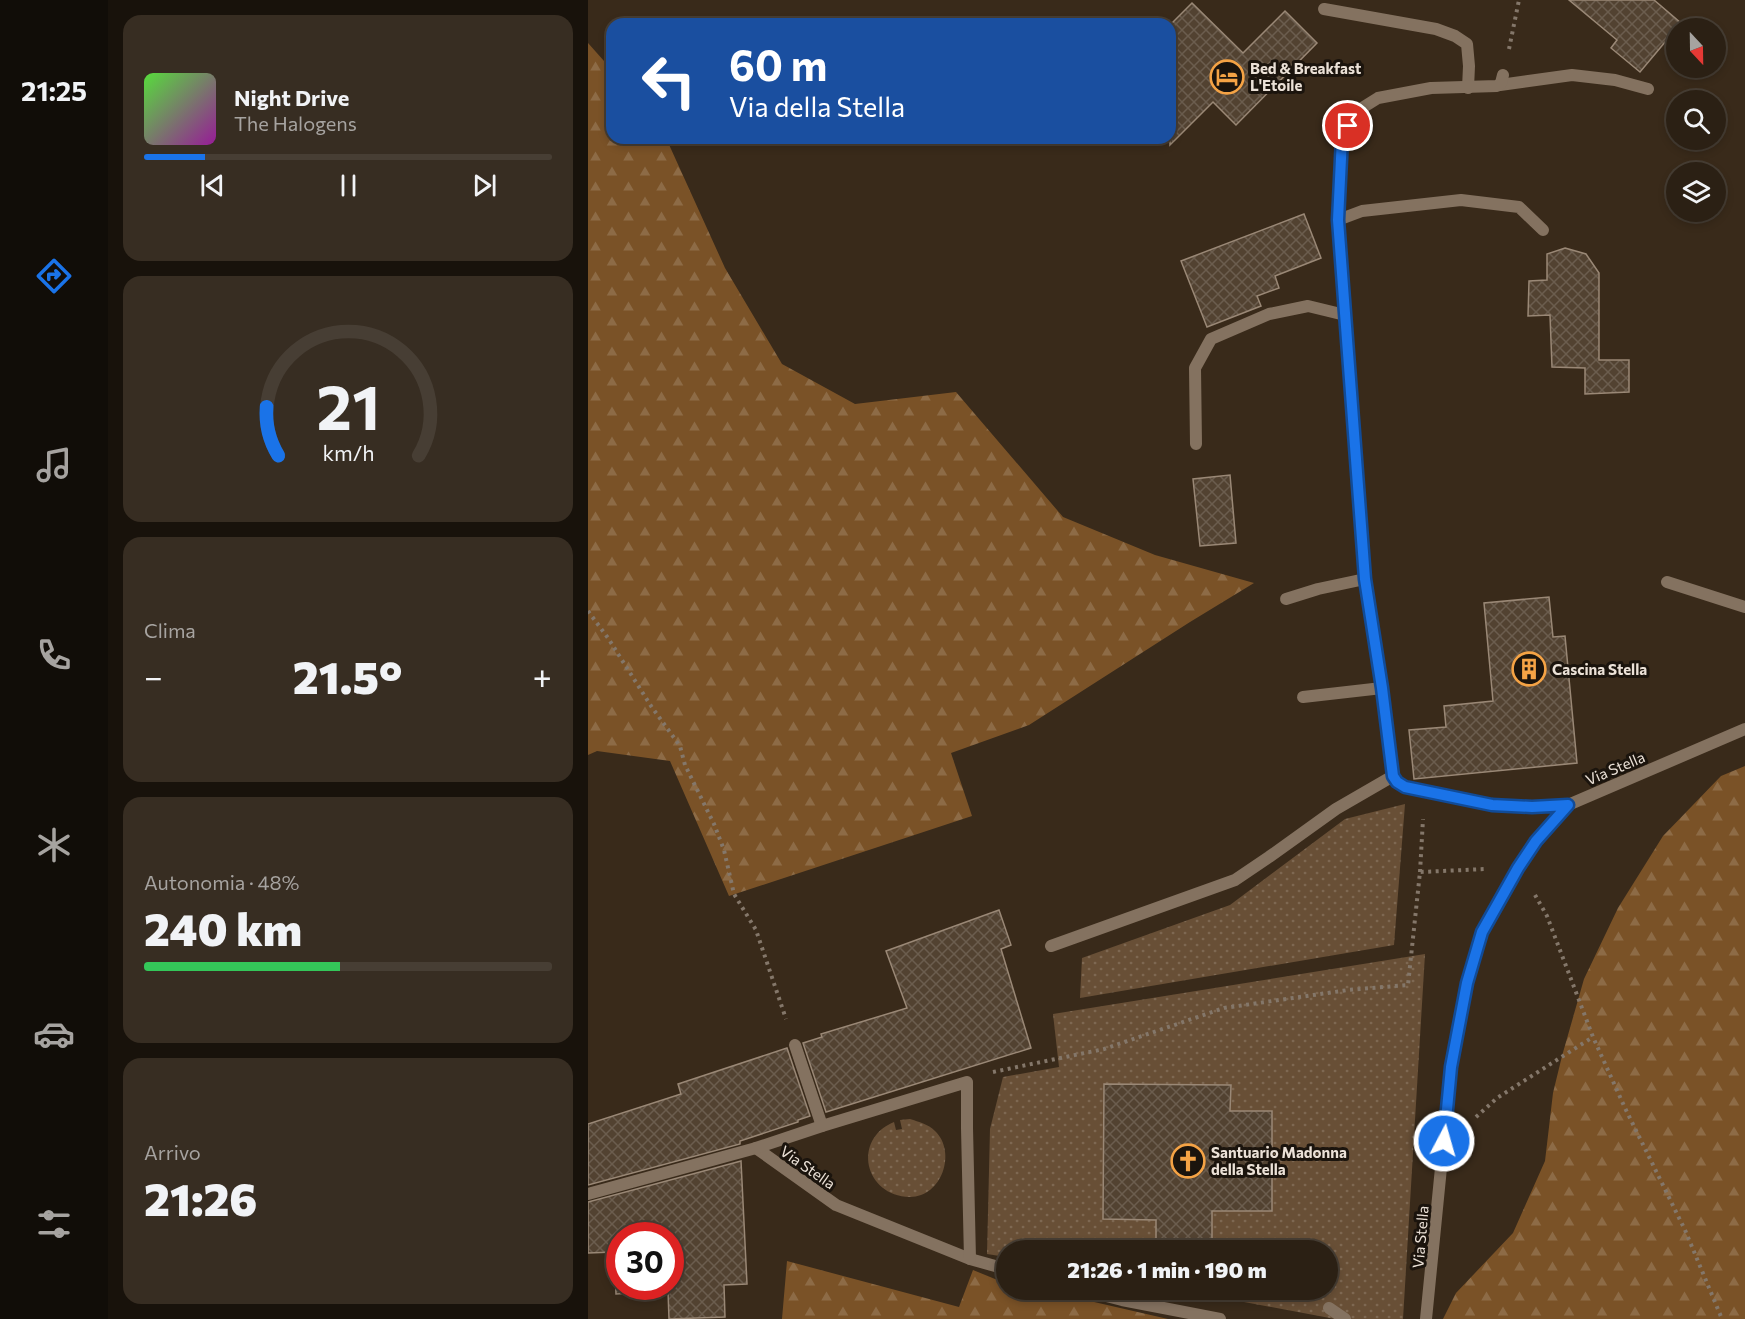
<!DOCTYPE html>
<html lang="it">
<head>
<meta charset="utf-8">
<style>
	:root { --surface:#2b2014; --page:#372d22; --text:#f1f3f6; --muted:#a6a3a0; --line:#473e34; --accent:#1a73e8 }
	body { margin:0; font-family:Commissioner,sans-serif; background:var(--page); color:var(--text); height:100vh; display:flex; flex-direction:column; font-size:22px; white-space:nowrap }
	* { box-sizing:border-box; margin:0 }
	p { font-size:20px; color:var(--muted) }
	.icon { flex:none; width:33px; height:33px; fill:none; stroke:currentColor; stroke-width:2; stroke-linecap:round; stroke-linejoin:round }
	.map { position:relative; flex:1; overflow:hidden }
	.details { display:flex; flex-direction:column; gap:15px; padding:15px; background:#18120b; width:480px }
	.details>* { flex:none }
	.banner { position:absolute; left:18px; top:18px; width:570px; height:126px; border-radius:18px; box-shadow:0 3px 9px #0003,0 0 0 2px var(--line); background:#1a4fa0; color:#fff; overflow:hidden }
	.needle { width:39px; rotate:158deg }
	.fabs { position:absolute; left:1078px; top:18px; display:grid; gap:12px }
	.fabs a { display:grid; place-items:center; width:60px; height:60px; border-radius:50%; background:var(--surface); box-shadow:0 3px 9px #0003,0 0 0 2px var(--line); font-size:30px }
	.speed { position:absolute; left:18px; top:1222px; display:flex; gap:12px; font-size:30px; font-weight:700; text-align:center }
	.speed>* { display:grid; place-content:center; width:78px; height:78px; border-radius:50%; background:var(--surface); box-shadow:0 3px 9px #0003,0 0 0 2px var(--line); line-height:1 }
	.speed .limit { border:9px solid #d22; background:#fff; color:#111 }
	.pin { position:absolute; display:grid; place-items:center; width:51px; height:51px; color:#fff; margin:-26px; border:3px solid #fff; border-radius:50%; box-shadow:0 2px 6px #0007 }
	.me { position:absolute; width:66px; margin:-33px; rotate:6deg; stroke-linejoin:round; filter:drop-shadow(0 0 4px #0008) }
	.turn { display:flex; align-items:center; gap:21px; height:126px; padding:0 24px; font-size:27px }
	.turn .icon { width:78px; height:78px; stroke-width:2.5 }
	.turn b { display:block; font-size:42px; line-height:51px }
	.big { font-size:45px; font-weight:800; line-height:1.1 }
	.details .tile { flex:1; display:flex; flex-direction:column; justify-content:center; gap:9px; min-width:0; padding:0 21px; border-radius:18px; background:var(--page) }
	.details .dial { align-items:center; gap:0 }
	.dial svg { height:156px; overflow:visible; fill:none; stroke:var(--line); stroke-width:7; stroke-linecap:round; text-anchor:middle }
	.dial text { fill:var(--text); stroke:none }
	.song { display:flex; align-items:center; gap:18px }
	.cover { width:72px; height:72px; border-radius:9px; background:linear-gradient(135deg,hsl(110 70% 55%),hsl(300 70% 35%)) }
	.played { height:6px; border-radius:3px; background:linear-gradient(90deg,var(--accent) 15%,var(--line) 15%) }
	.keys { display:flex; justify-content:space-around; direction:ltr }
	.heat { display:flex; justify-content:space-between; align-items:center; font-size:33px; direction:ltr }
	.charge { height:9px; border-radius:4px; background:linear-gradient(90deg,#34c759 48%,var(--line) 0) }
	.trip { position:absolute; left:408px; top:1240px; width:342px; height:60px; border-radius:30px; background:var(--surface); box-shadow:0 3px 9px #0003,0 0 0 2px var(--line); font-weight:800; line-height:60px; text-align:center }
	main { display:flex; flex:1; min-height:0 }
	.tab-bar { display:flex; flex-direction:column; width:108px; justify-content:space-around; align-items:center; background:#110d08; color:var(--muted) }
	.tab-bar .icon { width:42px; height:42px }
	.tab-bar .current { color:var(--accent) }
	.tab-bar b { font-size:27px; color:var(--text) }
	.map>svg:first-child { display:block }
	.grass { fill:url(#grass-dots) }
	.forest { fill:url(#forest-firs) }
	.building { fill:url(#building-cross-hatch); stroke:#9a8876; stroke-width:1.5; fill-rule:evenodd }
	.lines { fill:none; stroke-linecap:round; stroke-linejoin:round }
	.path { stroke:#84776a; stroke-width:4; stroke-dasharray:3 4.5; stroke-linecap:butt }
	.lane { stroke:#847260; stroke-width:12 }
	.street { stroke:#847260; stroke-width:12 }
	.route-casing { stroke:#114b97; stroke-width:15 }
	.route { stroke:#1a73e8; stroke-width:10 }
	.labels { text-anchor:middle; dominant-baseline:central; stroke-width:6; stroke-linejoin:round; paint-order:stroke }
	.poi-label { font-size:15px; font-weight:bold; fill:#ebe1d7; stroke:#1b140d; text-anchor:start }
	.street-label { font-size:15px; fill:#ebe1d7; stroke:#1b140d }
</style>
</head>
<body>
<main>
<nav class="tab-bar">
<b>21:25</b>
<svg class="icon current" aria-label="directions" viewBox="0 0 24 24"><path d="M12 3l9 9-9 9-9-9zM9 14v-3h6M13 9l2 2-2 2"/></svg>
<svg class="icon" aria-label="music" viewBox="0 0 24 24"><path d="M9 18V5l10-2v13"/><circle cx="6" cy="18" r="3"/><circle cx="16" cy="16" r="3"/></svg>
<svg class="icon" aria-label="phone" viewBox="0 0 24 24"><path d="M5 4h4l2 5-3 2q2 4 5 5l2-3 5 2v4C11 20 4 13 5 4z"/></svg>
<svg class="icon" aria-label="climate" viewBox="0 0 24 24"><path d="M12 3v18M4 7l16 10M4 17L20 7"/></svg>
<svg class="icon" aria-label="car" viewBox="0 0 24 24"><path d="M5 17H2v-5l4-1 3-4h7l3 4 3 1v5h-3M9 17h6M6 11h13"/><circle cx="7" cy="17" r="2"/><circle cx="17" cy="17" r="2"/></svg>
<svg class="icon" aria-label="filters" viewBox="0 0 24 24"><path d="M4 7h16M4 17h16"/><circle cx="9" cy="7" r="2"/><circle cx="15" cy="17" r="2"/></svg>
</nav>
<section class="details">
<div class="tile">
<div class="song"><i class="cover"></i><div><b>Night Drive</b><p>The Halogens</p></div></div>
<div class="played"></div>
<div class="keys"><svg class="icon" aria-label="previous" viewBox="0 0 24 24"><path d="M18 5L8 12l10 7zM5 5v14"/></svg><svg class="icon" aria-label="pause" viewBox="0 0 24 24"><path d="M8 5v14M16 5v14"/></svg><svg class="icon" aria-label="next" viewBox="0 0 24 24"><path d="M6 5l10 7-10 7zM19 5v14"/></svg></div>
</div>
<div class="tile dial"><svg viewBox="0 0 100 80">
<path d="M14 69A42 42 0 1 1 86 69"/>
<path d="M14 69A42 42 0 0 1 8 44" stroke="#1a73e8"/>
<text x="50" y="56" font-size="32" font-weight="700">21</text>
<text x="50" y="72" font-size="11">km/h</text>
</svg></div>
<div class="tile"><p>Clima</p>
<div class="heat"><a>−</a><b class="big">21.5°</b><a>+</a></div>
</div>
<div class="tile"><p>Autonomia · 48%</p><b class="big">240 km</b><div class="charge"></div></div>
<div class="tile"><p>Arrivo</p><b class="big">21:26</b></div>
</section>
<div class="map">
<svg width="1157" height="1319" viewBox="0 0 1157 1319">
	<defs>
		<pattern id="grass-dots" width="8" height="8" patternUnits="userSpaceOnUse" patternTransform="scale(1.5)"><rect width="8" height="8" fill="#684f36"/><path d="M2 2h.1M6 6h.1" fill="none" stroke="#7e6852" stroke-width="1.8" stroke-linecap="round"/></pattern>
		<pattern id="forest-firs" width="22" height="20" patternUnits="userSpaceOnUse" patternTransform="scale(1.5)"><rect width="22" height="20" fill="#7a5227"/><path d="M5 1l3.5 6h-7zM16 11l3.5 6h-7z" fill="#8d6b46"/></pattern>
		<pattern id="building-cross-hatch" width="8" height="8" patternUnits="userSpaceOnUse" patternTransform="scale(1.5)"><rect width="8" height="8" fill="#524231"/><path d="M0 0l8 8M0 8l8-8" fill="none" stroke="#6b5d4e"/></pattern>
	</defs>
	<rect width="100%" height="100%" fill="#392a1a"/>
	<!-- grass -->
	<g class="grass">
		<path d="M817,804l-11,141 -314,53 2,-40 148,-53 115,-86z"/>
		<path d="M837,954l-22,365h-68l-155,-29h148v-39h-322v6l-19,-3 3,-125 13,-52 56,-10 -6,-53z"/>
		<path d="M322,1119c9,3 18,5 25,12 22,21 7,66 -25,66 -46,-1 -58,-58 -16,-75l2,8 6,-1 -2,-9z"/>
	</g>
	<!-- forest -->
	<g class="forest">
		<path d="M0,43l24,27v68h54l59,130 57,96 73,40 101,-12 107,125 92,38 99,28 -64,39 -161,103 -78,28 21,63 -243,80 -59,-135 -73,-10 -9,4z"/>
		<path d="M1157,766v553h-302l13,-26 57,-60 32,-72 8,-68 9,-37 22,-77 34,-71 45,-72 58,-60z"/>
		<path d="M199,1261l172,46 14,-37 22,9 11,3v8h36l126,29h-386z"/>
	</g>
	<!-- building -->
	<g class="building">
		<path d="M981,0h85l27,23 -41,49 -29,-24 6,-8z"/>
		<path d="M604,3l51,50 42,-42 32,32 -81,82 -23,-23 -43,43v-120z"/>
		<path d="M716,214l17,44 -46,18 4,12 -22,8 4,10 -54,21 -26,-66z"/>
		<path d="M977,248l21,6 13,19v87h30v32l-44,2v-26l-33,-1 -2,-52 -22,1 1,-35 18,-1v-26z"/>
		<path d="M642,475l6,68 -36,3 -7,-67z"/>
		<path d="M961,597l4,40 12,-1 12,127 -163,16 -5,-49 37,-3 -2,-21 49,-5 -9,-98z"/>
		<path d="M411,910l12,35 -10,4 30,99 -205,64 -23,-69 19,-6 -1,-3 86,-26 -21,-57z"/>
		<path d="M199,1048l23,68 -12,4v2l-58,19v3l-152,41v-61l93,-30 -3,-10z"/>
		<path d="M516,1084l127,1 -1,26h42v100h-60v40h-56v-31l-53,-1z"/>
		<path d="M153,1161l6,123 -23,1 1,32 -56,2 -1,-28 -52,3 -2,-42 -26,1v-51zM32,1236h50v51h-50z"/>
	</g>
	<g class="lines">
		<!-- path -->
		<g class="path">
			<path d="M921,49l10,-49"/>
			<path d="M0,611l20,27 43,68 29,40 5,19 29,59 10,26 10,44 22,36 30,89"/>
			<path d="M832,872l3,-53"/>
			<path d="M947,895l12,21 46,121 32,71 60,122 37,89"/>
			<path d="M405,1072l111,-23 120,-41 124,-18 60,-5 12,-113 66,-3"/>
			<path d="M888,1117l21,-19 96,-61"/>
		</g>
		<!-- lane -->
		<g class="lane">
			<path d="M736,9l112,20 19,7 12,8 2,22 -1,22"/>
			<path d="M912,85l72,-10 43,5 33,9"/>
			<path d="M750,220l24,-9 99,-11 58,7 24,23"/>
			<path d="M608,444l-1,-76 16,-29 58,-25 39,-8 37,9"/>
			<path d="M1079,582l78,25"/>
			<path d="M698,599l32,-10 47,-10"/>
			<path d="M715,697l79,-9"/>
			<path d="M463,946l184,-66 34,-23 67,-48 57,-33"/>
			<path d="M741,1308l16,11"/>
		</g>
		<!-- street -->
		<g class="street">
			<path d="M915,75l-2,8 -4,3 -66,2 -53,10 -24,15 -11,26 -5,81 27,359 17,109 11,88 4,6 8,5 87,18 40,2 36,-2"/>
			<path d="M207,1045l27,81"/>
			<path d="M168,1148l80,57 134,54 36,10"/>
			<path d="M0,1194l168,-46 66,-22 145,-44v46l3,131"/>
			<path d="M495,1290l39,10 98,19"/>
			<path d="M838,1319l25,-252 16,-84 15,-51 36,-64 18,-27 32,-36 177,-76"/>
		</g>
	</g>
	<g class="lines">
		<!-- route casing -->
		<g class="route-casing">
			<path id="route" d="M760,126l-6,12 -4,82 27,359 17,109 11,88 4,6 8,5 87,18 40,2 36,-2 -32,36 -18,27 -36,64 -15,51 -16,84 -7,74"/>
		</g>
		<!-- route -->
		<use href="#route" class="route"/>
	</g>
	<!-- icons -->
	<defs>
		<g id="hotel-ring" transform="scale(1.725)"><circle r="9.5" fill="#1b140d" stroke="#f5a345" stroke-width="1.5"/><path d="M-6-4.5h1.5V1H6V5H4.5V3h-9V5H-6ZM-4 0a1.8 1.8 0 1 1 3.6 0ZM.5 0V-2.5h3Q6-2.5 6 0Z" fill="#f5a345"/></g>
		<g id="building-ring" transform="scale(1.725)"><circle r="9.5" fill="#1b140d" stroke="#f5a345" stroke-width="1.5"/><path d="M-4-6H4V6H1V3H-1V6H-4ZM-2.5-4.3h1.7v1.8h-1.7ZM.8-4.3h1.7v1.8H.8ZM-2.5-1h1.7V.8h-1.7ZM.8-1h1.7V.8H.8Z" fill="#f5a345"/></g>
		<g id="church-ring" transform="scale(1.725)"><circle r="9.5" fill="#1b140d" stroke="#f5a345" stroke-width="1.5"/><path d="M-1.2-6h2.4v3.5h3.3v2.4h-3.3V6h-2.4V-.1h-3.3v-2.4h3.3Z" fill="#f5a345"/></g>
	</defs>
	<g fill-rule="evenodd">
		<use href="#hotel-ring" x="639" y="77"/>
		<use href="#building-ring" x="941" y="669"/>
		<use href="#church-ring" x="600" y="1161"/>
	</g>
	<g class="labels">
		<!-- poi labels -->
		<g class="poi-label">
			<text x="662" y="68">Bed &amp; Breakfast<tspan x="662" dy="17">L'Etoile</tspan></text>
			<text x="964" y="669">Cascina Stella</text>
			<text x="623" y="1152">Santuario Madonna<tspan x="623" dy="17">della Stella</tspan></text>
		</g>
		<!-- street labels -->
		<g class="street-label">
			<text transform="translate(1027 768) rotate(-23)">Via Stella</text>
			<text transform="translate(220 1167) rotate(35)">Via Stella</text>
			<text transform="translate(832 1237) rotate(-85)">Via Stella</text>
		</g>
	</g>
</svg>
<div class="fabs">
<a><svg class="needle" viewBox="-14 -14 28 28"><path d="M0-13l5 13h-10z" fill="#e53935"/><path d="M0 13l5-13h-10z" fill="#a6a3a0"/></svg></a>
<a><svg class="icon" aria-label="search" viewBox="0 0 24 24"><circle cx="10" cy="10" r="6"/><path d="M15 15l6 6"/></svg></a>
<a><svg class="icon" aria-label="layers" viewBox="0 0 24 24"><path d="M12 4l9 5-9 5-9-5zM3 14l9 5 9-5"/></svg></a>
</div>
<div class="speed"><div class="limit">30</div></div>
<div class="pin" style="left:760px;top:126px;background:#d93025"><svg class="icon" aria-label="arrive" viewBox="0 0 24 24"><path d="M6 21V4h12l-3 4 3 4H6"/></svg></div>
<svg class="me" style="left:856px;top:1141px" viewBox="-20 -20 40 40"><circle r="17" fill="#1a73e8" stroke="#fff" stroke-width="3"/><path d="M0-11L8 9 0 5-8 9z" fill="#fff"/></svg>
<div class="trip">21:26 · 1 min · 190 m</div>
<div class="banner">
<div class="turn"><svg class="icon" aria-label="left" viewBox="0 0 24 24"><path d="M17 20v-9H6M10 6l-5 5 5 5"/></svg><div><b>60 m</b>Via della Stella</div></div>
</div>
</div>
</main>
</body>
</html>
